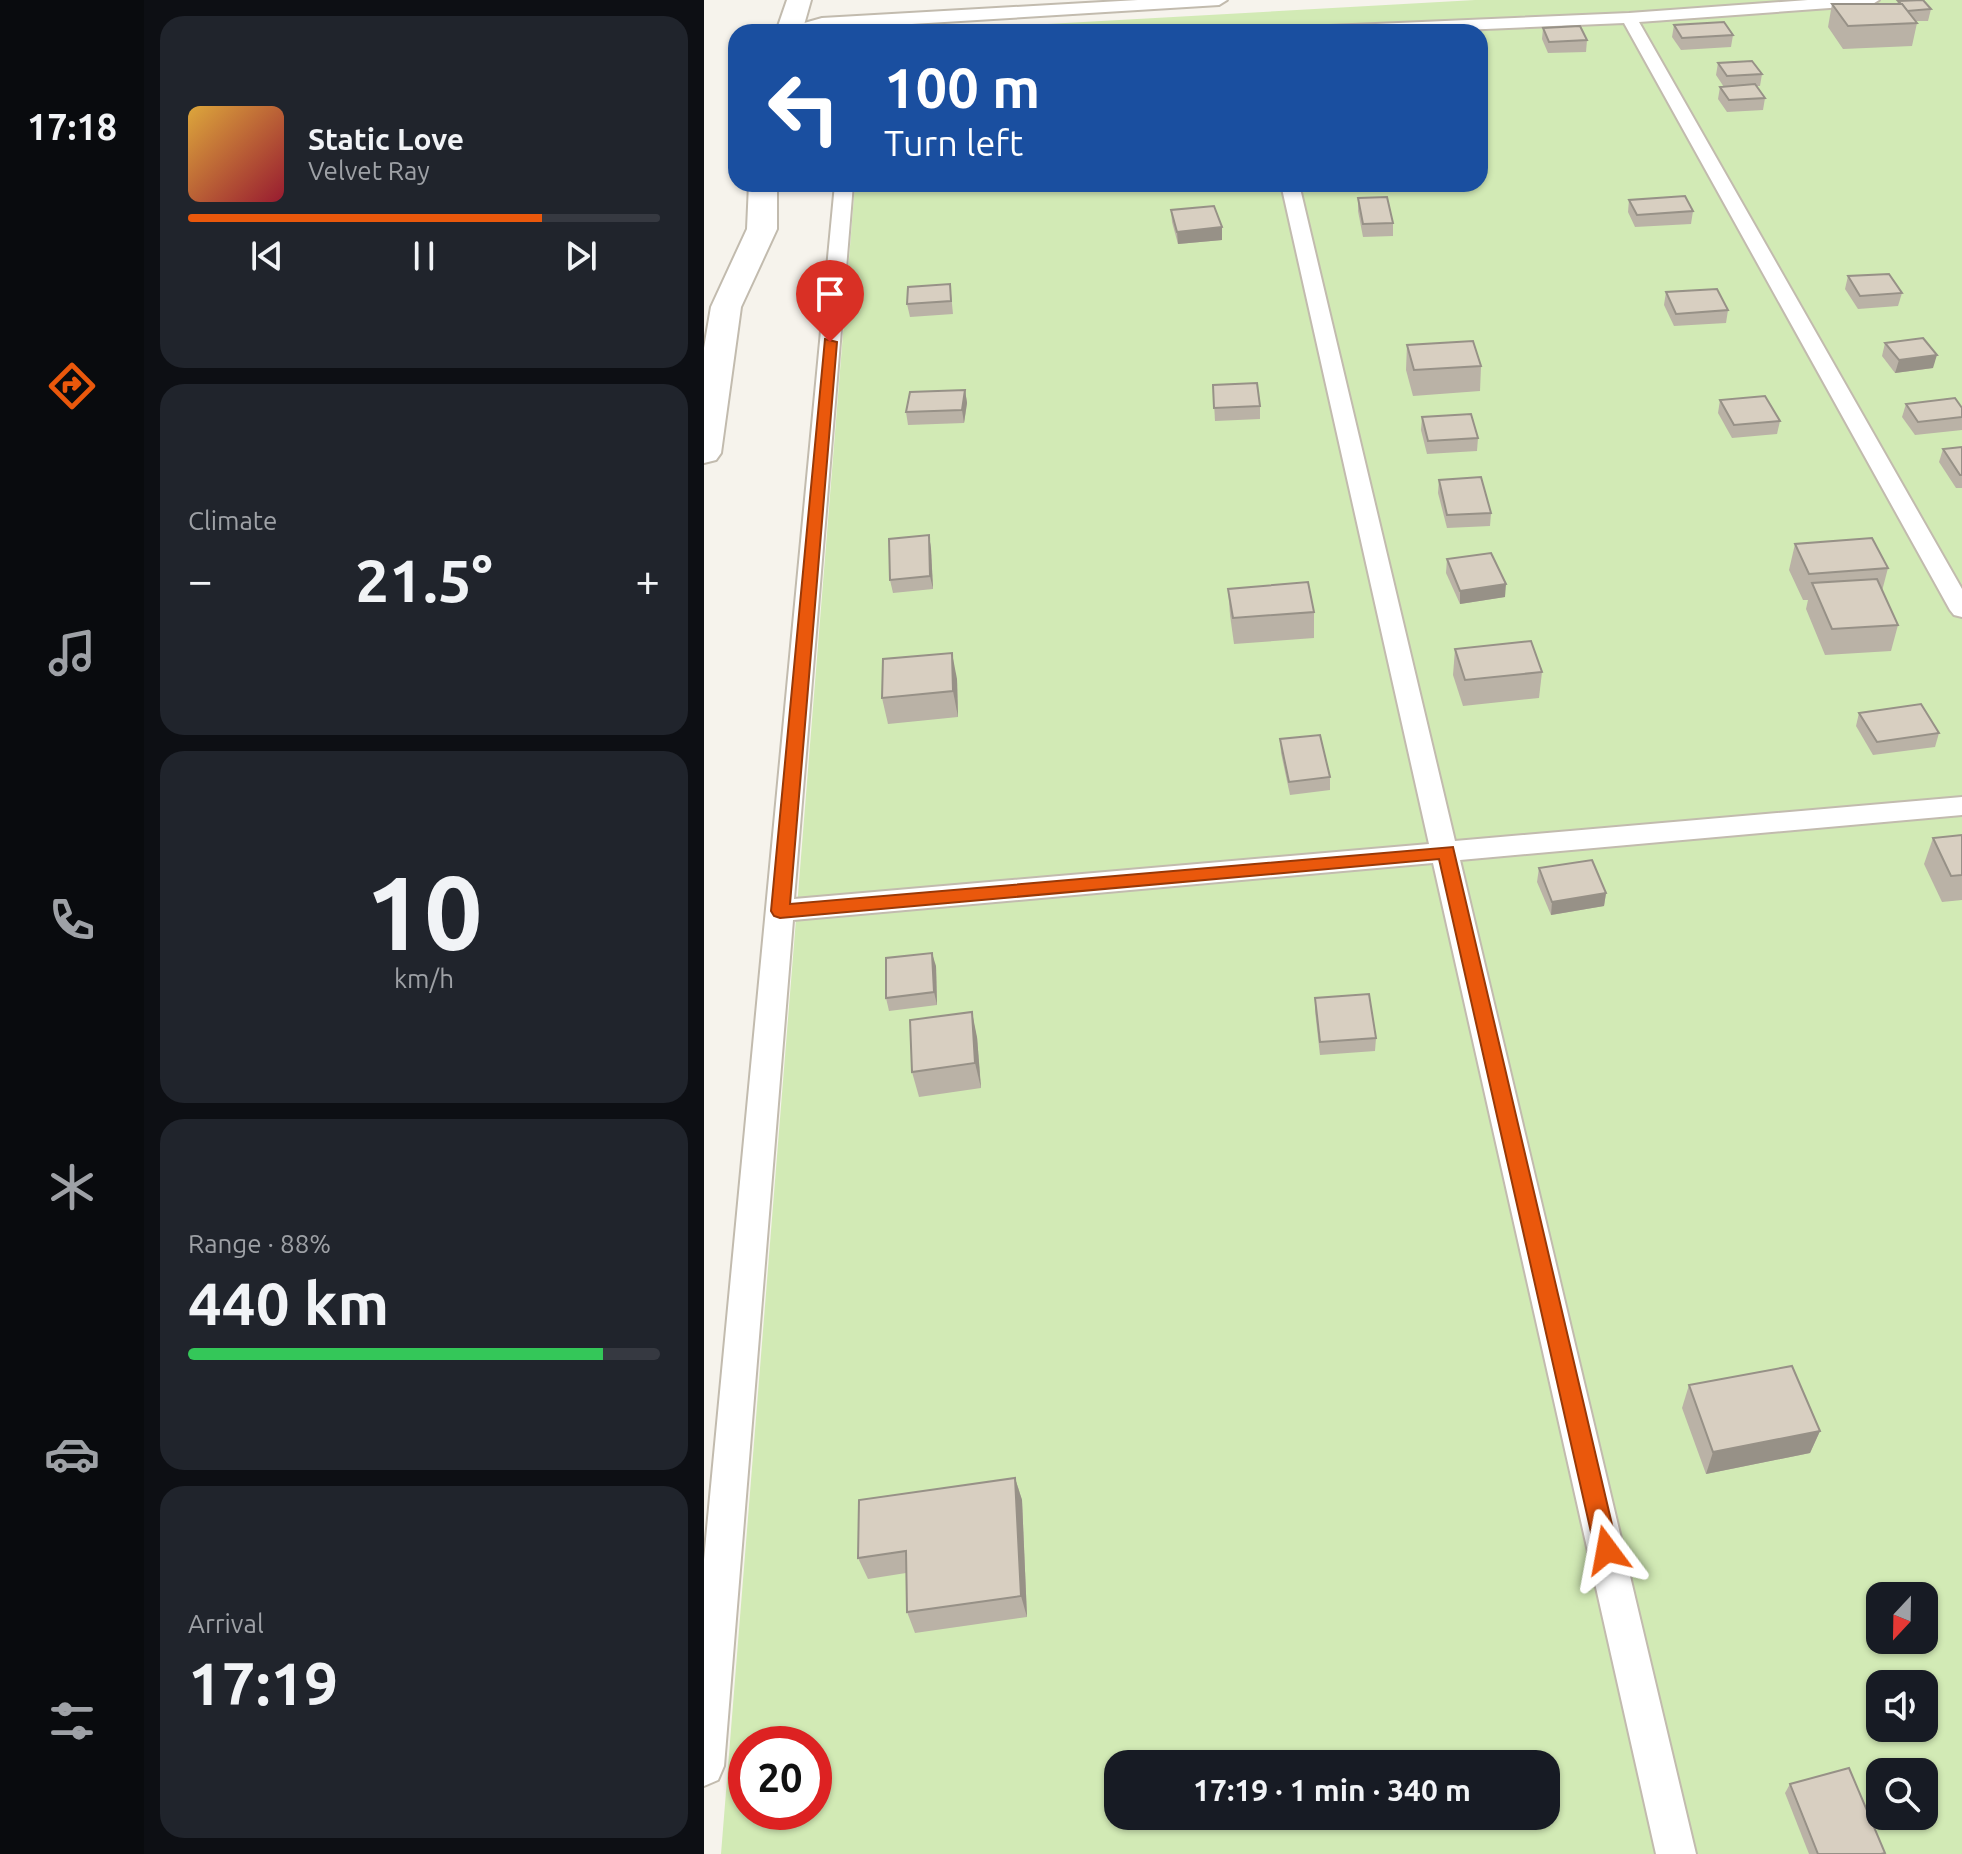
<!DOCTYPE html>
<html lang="en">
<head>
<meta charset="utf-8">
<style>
	:root { --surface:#171b24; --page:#20242c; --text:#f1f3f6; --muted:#9ea1a6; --line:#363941; --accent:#ea580c }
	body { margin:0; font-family:Ubuntu,sans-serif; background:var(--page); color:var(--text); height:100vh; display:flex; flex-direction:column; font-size:30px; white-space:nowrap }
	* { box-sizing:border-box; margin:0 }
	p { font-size:26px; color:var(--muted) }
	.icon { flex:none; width:44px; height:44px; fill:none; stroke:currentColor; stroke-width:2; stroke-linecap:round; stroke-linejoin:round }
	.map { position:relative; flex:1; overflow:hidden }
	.details { display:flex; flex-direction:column; gap:16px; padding:16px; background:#0d0f14; width:560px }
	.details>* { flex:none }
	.hud { position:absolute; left:24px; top:24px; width:760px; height:168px; border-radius:24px; box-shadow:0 2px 6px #0004; background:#1a4fa0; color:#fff; overflow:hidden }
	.needle { width:52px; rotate:202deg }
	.buttons { position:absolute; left:1162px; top:1582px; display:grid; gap:16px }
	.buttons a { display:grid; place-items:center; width:72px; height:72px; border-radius:16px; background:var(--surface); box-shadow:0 2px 6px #0004; font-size:40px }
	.speed { position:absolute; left:24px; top:1726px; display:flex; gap:16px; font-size:40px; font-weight:700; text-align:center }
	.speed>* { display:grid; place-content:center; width:104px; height:104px; border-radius:50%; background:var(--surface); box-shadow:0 2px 6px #0004; line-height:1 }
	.speed .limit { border:12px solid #d22; background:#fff; color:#111 }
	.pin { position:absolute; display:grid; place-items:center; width:68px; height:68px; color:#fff; margin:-82px -34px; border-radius:50% 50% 50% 0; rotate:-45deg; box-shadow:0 0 8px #0007 }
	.pin .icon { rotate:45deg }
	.me { position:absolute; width:88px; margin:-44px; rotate:347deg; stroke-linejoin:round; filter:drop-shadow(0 0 6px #0008) }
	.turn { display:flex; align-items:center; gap:28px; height:168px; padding:0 24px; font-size:36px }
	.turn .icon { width:104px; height:104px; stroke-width:2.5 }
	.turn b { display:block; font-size:56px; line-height:68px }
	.big { font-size:60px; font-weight:700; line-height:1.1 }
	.details .widget { flex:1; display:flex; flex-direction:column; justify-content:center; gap:12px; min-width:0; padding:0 28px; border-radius:24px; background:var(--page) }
	.details .dial { align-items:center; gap:0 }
	.dial b { font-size:104px; line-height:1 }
	.song { display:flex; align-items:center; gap:24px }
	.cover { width:96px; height:96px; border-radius:12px; background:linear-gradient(135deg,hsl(40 70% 55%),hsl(350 70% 35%)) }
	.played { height:8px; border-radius:4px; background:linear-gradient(90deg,var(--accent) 75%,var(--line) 75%) }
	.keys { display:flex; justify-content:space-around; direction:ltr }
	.heat { display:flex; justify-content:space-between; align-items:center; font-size:44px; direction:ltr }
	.charge { height:12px; border-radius:6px; background:linear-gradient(90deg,#34c759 88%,var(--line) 0) }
	.trip { position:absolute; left:400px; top:1750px; width:456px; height:80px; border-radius:24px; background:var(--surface); box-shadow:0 2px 6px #0004; font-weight:700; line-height:80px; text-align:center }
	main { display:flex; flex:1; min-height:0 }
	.tab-bar { display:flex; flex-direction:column; width:144px; justify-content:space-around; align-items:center; background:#090b0e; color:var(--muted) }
	.tab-bar .icon { width:56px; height:56px }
	.tab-bar .on { color:var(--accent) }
	.tab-bar b { font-size:36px; color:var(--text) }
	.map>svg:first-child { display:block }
	.green { fill:#d2eab5; fill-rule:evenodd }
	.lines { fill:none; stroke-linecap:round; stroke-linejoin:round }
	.lane-casing { stroke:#c2bbae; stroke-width:4 }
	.street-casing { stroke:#c2bbae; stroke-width:4 }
	.lane { fill:#fff; fill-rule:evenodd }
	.street { fill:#fff; fill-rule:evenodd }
	.wall { fill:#bab2a6 }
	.shaded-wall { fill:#979187 }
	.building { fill:#d8cfc1; stroke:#979187; stroke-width:2 }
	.route { fill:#ea580c; stroke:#983908; stroke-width:2 }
</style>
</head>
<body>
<main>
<nav class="tab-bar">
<b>17:18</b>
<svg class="icon on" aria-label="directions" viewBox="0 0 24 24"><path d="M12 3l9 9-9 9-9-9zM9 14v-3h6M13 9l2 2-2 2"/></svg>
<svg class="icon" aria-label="music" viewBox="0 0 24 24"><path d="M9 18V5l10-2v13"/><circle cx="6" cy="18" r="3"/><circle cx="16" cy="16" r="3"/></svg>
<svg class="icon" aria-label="phone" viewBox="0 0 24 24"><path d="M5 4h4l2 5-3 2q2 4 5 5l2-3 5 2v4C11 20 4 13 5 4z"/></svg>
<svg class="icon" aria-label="climate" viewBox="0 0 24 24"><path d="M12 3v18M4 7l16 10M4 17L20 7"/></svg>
<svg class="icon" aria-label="car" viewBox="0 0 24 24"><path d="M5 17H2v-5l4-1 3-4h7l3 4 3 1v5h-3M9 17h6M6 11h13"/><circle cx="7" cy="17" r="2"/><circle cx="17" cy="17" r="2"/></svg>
<svg class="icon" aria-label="filters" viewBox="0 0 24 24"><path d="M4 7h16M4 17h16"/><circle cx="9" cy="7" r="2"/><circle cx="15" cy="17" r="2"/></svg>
</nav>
<section class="details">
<div class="widget">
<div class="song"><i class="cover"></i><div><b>Static Love</b><p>Velvet Ray</p></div></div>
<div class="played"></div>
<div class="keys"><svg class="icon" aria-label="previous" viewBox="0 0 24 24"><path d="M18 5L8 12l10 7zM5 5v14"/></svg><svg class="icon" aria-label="pause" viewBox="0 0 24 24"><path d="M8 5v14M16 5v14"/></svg><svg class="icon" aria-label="next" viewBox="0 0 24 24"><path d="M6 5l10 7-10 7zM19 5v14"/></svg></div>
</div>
<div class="widget"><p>Climate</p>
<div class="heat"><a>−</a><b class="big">21.5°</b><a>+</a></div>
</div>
<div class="widget dial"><b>10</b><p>km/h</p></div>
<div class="widget"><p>Range · 88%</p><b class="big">440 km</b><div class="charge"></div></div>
<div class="widget"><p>Arrival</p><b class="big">17:19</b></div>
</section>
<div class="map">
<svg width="1258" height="1854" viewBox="0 0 1258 1854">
	<rect width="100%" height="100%" fill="#f6f3ec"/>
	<!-- green -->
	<path class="green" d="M771,0h487v1854h-1241l134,-1670h625v-152h-573zM1176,1596h44v44h-44zM1176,1684h44v44h-44zM42,1744h68v68h-68zM414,1764h428v52h-428zM1176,1772h44v44h-44z"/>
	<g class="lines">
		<!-- lane casing -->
		<g class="lane-casing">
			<g id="lane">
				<path d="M434,0h89l-8,5 -438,27 2,-3 39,-11z"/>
				<path d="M1104,0h71l-8,5 -232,17 323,567v28l-8,-2 -4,-5 -326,-587 -208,9h-118l8,-5 323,-14z"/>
				<path d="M131,184h18l-59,715 635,-55 -148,-660h18l156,657 507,-44v18l-502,45 236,994h-40l-223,-991 -640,57 -69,846 -6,14 -14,6v-226z"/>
			</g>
		</g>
		<!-- street casing -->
		<g class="street-casing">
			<g id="street">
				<path d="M83,0h24l-9,32h-26z"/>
				<path d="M45,184h28v45l-36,78 -20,146 -5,7 -12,3v-115l7,-41 36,-78z"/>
			</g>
		</g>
		<!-- lane -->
		<use href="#lane" class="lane"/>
		<!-- street -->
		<use href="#street" class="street"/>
	</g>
	<!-- wall -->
	<g class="wall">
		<path d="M1194,1l33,8 -3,12h-13l2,2 -5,23 -69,3 -15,-22 4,-23h65z"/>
		<path d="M970,25l59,10 -2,12 -50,3 -9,-13z"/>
		<path d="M839,28l44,12 -1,12 -38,1 -6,-14z"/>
		<path d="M1014,63l44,11 -2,12h-4l9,12 -2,12 -36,2 -9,-13 2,-12h4l-8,-12z"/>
		<path d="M654,198l35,25v13l-30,1 -5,-26z"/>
		<path d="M925,200l64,11 -2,13 -56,3 -7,-15z"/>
		<path d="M467,210l51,30 -44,4 -6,-22z"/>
		<path d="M1144,276l54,17 -4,13 -40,3 -13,-20z"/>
		<path d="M246,284l3,30 -43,3 -3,-13z"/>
		<path d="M962,292l62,18 -2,13 -52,3 -10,-21z"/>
		<path d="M1181,343l48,25 -38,5 -13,-17z"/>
		<path d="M703,345l74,21 -1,25 -67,5 -7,-26z"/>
		<path d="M509,385l47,21v13l-45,2z"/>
		<path d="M261,390l2,13 -3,20 -56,2 -2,-13z"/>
		<path d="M1016,400l60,21 -3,13 -45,4 -14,-25z"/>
		<path d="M1202,404l56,4v22l-47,5 -13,-18z"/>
		<path d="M718,417l56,21 -1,13 -50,3 -6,-24z"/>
		<path d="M1258,447v41h-6l-17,-26 4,-13z"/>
		<path d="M735,480l52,33 -1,13 -43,2 -9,-35z"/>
		<path d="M225,535l2,14 2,40 -40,4 -3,-13z"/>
		<path d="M1091,544l93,24 -6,23 16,34 -7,26 -66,4 -19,-46 2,-9h-5l-14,-30z"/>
		<path d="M743,559l58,38 -45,7 -14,-31z"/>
		<path d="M524,589l86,23v26l-80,6 -4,-29z"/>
		<path d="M751,649l87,23 -3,26 -76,8 -10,-31z"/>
		<path d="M253,679l1,38 -70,7 -6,-26z"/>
		<path d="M1155,713l80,20 -4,14 -62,8 -17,-29z"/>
		<path d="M576,739l50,38v13l-40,5 -9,-42z"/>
		<path d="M1258,835v65l-20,2 -18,-38 9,-26z"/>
		<path d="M835,868l67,25 -2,13 -53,9 -14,-33z"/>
		<path d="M232,966l1,39 -48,6 -3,-13z"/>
		<path d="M611,998l61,40 -1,13 -55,4 -5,-44z"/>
		<path d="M273,1037l4,51 -62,9 -7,-25z"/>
		<path d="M985,1385l131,46 -10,22 -104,21 -24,-66z"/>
		<path d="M311,1478l7,22 5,117 -112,16 -8,-21 -1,-39 -38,6 -10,-21z"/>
		<path d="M1086,1784l95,69 -1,1h-75l-24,-61z"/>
	</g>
	<!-- shaded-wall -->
	<g class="shaded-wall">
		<path d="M518,227v13l-44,4 -1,-12z"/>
		<path d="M1233,355l-4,13 -38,5 4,-13z"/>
		<path d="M261,390l2,13 -3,20 -2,-13z"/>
		<path d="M225,535l2,14 2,40 -3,-13z"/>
		<path d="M802,584l-1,13 -45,7v-13z"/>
		<path d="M248,653l5,26 1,38 -5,-26z"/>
		<path d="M902,893l-2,13 -53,9 1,-13z"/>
		<path d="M228,953l4,13 1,39 -3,-13z"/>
		<path d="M268,1012l5,25 4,51 -6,-25z"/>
		<path d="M1116,1431l-10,22 -104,21 7,-22z"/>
		<path d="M311,1478l7,22 5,117 -6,-21z"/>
	</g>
	<!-- building -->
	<g class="building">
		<path d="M1219,0l8,9 -24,2 -5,-7h-1l-3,-3z"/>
		<path d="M1128,4h70l15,19 -69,3z"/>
		<path d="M1020,22l9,13 -51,3 -8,-13z"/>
		<path d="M876,26l7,14 -38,2 -6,-14z"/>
		<path d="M1048,61l10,13 -35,2 -9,-13z"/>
		<path d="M1051,84l10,14 -36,2 -9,-13z"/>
		<path d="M981,196l8,15 -56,4 -8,-15z"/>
		<path d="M683,197l6,26 -30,1 -5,-26z"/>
		<path d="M510,206l8,21 -45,5 -6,-22z"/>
		<path d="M1185,274l13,19 -42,3 -12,-20z"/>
		<path d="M246,284l1,17 -44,3 1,-17z"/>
		<path d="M1013,289l11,21 -52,4 -10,-22z"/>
		<path d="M1219,338l14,17 -38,5 -14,-17z"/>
		<path d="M769,341l8,25 -67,4 -7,-25z"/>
		<path d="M553,383l3,23 -46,2 -1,-23z"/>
		<path d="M261,390l-3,20 -56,2 4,-20z"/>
		<path d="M1061,396l15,25 -46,4 -14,-25z"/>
		<path d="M1251,398l7,10v9l-44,5 -12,-18z"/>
		<path d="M767,414l7,24 -50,3 -6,-24z"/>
		<path d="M1258,447v28h-2l-17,-26z"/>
		<path d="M777,477l10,36 -44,2 -8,-35z"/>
		<path d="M225,535l1,41 -40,4 -1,-41z"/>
		<path d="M1168,538l16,30 -79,6 -14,-30z"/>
		<path d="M787,553l15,31 -46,7 -13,-32z"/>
		<path d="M1173,579l21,46 -66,4 -20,-46z"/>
		<path d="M604,582l6,30 -81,6 -5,-29z"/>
		<path d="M827,641l11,31 -77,8 -10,-31z"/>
		<path d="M248,653l1,38 -71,7 1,-39z"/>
		<path d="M1217,704l18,29 -62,9 -18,-29z"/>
		<path d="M616,735l10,42 -41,5 -9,-43z"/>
		<path d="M1258,835v40l-11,1 -18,-38z"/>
		<path d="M888,860l14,33 -54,9 -13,-34z"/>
		<path d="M228,953l2,39 -48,6v-40z"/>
		<path d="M665,994l7,44 -56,4 -5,-44z"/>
		<path d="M268,1012l3,51 -63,9 -2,-52z"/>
		<path d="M1088,1366l28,65 -107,21 -24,-67z"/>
		<path d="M311,1478l6,118 -114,16 -1,-61 -48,7 1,-58z"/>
		<path d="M1145,1768l36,85 -4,1h-63l-28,-70z"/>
	</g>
	<!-- route -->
	<path class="route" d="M121,339l12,3 -47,562 663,-57 165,703 -3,8 -8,4 -9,-4 -3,-8 -156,-691 -659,59 -6,-2 -3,-5z"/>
</svg>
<div class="buttons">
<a><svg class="needle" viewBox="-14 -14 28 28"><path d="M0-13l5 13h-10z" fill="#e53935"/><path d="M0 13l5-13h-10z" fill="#9ea1a6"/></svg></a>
<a><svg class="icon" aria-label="sound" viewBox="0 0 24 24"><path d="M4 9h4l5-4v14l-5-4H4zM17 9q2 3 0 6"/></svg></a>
<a><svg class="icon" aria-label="search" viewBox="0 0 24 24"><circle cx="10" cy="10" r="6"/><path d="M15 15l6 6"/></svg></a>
</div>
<div class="speed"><div class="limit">20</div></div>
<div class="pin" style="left:126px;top:342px;background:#d93025"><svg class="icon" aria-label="arrive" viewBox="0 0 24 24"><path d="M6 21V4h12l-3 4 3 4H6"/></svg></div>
<svg class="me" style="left:903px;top:1550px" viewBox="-20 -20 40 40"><path d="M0-17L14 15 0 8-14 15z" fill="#ea580c" stroke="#fff" stroke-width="4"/></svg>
<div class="trip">17:19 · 1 min · 340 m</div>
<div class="hud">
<div class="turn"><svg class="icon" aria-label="left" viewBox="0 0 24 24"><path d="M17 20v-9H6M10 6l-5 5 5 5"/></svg><div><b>100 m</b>Turn left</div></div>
</div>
</div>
</main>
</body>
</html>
